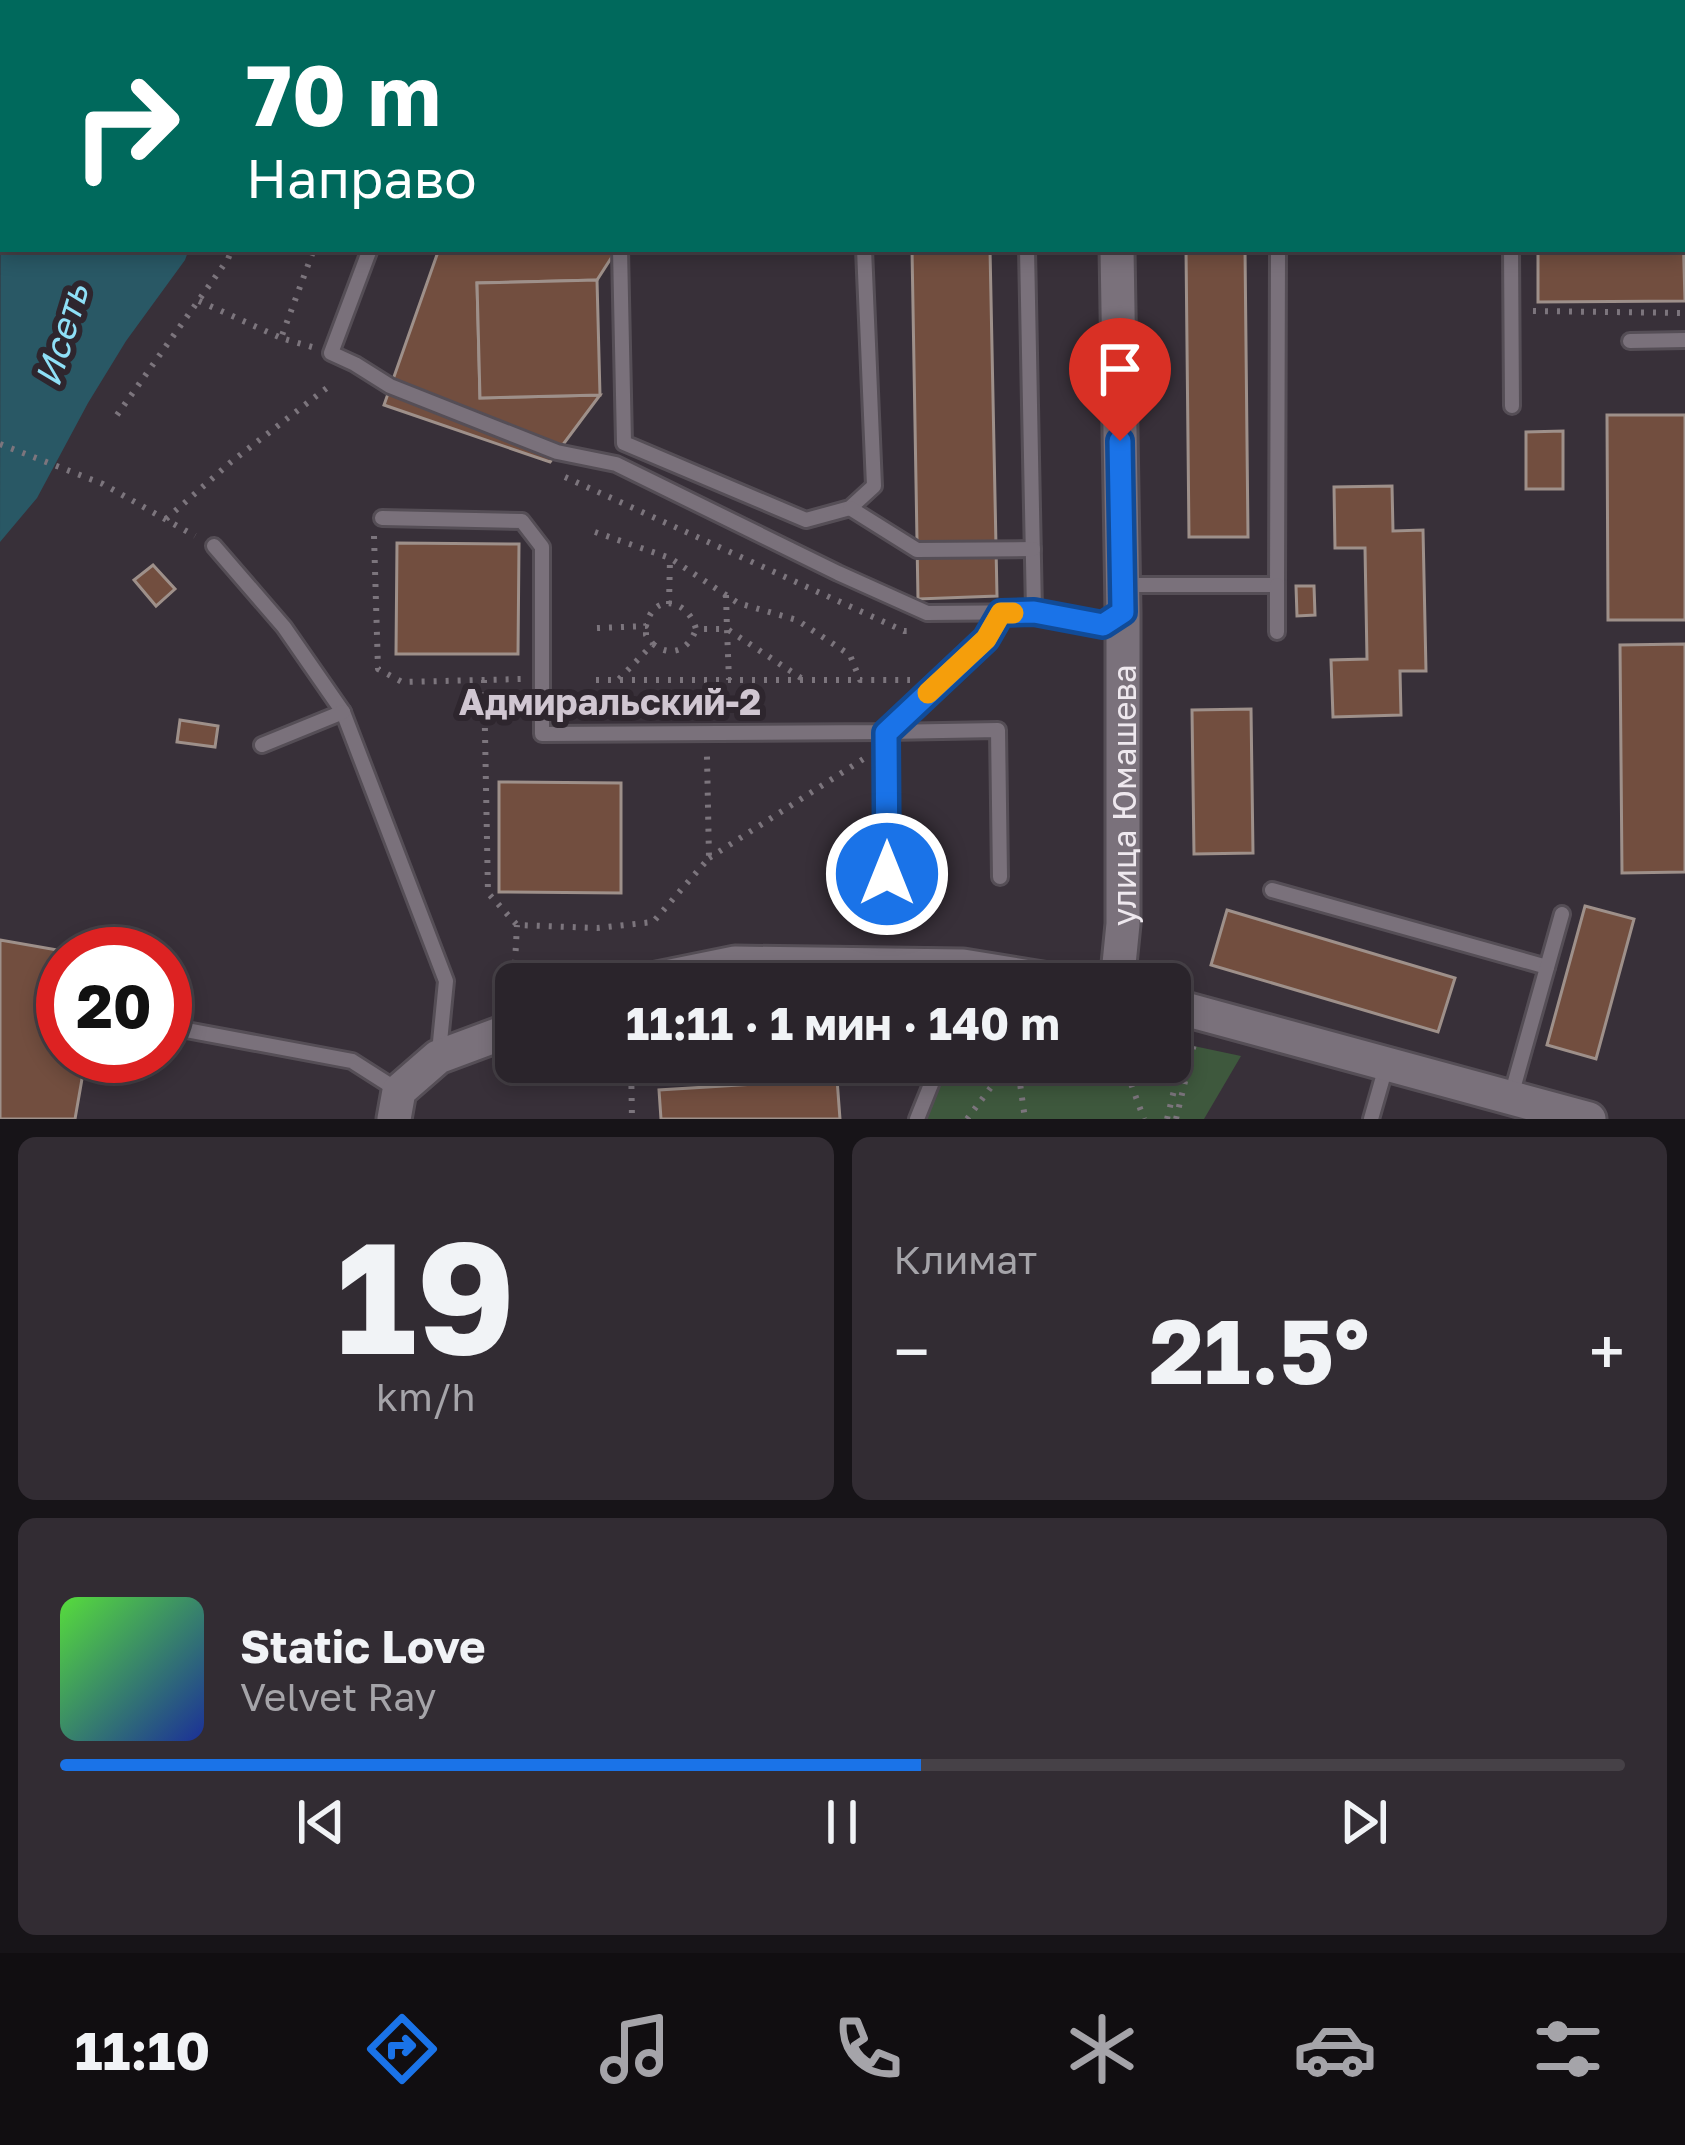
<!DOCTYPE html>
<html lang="ru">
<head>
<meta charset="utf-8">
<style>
	:root { --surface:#2a242b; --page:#322c33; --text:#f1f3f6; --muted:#a5a4a9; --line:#464147; --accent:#1a73e8 }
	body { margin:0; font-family:"Golos Text",sans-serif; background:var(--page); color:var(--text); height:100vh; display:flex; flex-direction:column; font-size:45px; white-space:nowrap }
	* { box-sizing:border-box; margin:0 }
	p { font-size:39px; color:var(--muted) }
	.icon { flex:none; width:66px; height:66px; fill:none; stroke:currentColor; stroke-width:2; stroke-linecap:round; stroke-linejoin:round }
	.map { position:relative; height:1119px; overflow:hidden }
	.details { display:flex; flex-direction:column; gap:18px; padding:18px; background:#171418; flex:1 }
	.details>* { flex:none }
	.hud { position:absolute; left:0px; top:0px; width:1686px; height:252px; box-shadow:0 6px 18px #0003,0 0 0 3px var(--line); background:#00695c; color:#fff; overflow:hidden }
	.speed { position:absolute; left:36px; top:927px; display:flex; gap:24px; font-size:60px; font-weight:700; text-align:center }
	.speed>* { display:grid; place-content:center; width:156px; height:156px; border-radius:50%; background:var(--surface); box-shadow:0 6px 18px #0003,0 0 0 3px var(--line); line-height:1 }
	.speed .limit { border:18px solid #d22; background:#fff; color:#111 }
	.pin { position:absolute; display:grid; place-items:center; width:102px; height:102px; color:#fff; margin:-123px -51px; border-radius:50% 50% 50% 0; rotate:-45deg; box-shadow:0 0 12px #0007 }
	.pin .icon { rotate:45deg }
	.me { position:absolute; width:132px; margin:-66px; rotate:0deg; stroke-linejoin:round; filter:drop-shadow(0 0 9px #0008) }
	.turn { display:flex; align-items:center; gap:42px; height:252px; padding:0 48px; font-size:54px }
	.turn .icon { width:156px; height:156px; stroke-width:2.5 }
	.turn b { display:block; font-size:84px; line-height:102px }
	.big { font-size:90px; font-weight:700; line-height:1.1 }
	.details .card { flex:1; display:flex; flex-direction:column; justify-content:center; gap:18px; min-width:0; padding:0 42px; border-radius:18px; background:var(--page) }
	.details .dial { align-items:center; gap:0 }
	.dial b { font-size:156px; line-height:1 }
	.song { display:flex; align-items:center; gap:36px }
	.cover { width:144px; height:144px; border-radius:18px; background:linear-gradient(135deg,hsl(110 70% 55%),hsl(230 70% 35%)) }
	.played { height:12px; border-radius:6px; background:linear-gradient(90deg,var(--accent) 55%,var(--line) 55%) }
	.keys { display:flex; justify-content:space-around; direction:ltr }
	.heat { display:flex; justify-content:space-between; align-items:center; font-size:66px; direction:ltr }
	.details .tiles { flex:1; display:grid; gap:18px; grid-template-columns:1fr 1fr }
	.card:last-child { grid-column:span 2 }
	.trip { position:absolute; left:495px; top:963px; width:696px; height:120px; border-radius:18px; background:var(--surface); box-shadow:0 6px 18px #0003,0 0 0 3px var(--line); font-weight:700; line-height:120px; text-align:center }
	.tabs { display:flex; height:192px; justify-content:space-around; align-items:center; background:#110e11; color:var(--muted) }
	.tabs .icon { width:84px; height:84px }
	.tabs .active { color:var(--accent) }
	.tabs b { font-size:54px; color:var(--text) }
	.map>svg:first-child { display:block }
	.green { fill:#3e583d }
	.water { fill:#295865 }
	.building { fill:#724e3f; stroke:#9e908a; stroke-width:3 }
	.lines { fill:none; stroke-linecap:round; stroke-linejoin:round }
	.service-casing { stroke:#554e56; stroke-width:20 }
	.minor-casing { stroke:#554e56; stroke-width:33 }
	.tertiary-casing { stroke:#554e56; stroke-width:39 }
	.path { stroke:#7c757d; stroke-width:6; stroke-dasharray:3 9; stroke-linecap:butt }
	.service { stroke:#7a717b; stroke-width:14 }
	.minor { stroke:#7a717b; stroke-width:27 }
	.tertiary { stroke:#7a717b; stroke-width:33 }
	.route-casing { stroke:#114b97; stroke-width:30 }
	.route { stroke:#1a73e8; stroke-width:21 }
	.slow { stroke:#f59e0b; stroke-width:21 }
	.labels { text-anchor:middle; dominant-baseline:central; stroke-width:12; stroke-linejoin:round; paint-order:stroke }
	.street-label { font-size:33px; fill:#eee8ee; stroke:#2e262e }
	.water-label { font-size:36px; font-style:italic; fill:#8fe0f7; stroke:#2e262e }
	.neighbourhood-label { font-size:36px; font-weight:bold; fill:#d0c6d1; stroke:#2e262e }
</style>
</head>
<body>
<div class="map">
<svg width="1685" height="1119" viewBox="0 0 1685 1119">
	<rect width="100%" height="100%" fill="#383039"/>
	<!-- green -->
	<path class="green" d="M1170,1041l71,15 -37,63h-282l18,-57h230z"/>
	<!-- water -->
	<path class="water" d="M1,0h276l-1,3h-273v246h186l-4,11 -59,81 -38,62 -51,95 -37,44z"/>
	<!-- building -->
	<g class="building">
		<path d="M526,0h176l-2,3h-175z"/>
		<rect x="908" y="0" width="77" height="3"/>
		<path d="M1617,0h68v41l-2,-38h-66z"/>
		<path d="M1683,230l2,71 -147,1v-53h145z"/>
		<path d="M439,249h178l-20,31 -120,3 3,115 120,-3 -50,67 -166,-57z"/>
		<path d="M912,249h78l7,347 -79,3z"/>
		<path d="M1186,249h59l3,288h-59z"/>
		<path d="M597,280l3,115 -120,3 -3,-115z"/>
		<path d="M1607,415h78v205h-77z"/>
		<path d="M1563,431v58h-37v-57z"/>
		<path d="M1392,486l1,45 30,-1 3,141h-26l1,44 -68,2 -2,-57 36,-1 -2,-111h-30l-1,-61z"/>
		<path d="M397,543l122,1 -1,110h-122z"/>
		<path d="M153,565l22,24 -19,17 -22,-26z"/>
		<path d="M1296,586h18l1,29 -18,1z"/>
		<path d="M1685,644v228l-63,1 -2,-228z"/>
		<path d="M1251,709l2,144 -59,1 -2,-144z"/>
		<path d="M180,720l38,6 -3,21 -38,-5z"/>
		<path d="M499,782l122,1v110l-122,-1z"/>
		<path d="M1585,906l49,13 -38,140 -49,-14z"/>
		<path d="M1227,910l228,68 -17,54 -227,-67z"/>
		<path d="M0,940l80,14h-17v102h23l-11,63h-75z"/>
		<path d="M837,1079l3,40h-179l-2,-29z"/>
	</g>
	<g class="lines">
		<!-- service casing -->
		<g class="service-casing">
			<g id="service">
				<path d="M854,0v3"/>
				<path d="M1019,0l1,3"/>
				<path d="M461,3l1,-3"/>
				<path d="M695,3l2,-3"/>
				<path d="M1683,90h2"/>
				<path d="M370,249l-39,104 24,11 35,22 167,66 59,12 222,109 89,40 107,-1 69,13 17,-11"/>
				<path d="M620,249l4,194 182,77 44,-12 24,-22 -10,-237"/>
				<path d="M1027,249l7,363"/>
				<path d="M1511,249l1,157"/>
				<path d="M1630,341l55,-1"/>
				<path d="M850,508l67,42 116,-1"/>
				<path d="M382,518l140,3 20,26v187l344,-2 100,-93 16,-27"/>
				<path d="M214,546l70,81 59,85 103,269 -7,71"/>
				<path d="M1126,585h151l1,-336"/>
				<path d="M1277,632v-47"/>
				<path d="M262,745l81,-33"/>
				<path d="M887,874l-1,-142 112,-2 2,147"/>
				<path d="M1272,890l275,77"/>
				<path d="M165,1026l187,35 47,30"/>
				<path d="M1511,1096l51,-182"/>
				<path d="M917,1119l23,-57"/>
				<path d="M1371,1119l16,-56"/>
			</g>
		</g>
		<!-- minor casing -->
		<g class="minor-casing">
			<path id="minor" d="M1600,3v-3"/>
		</g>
		<!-- tertiary casing -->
		<g class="tertiary-casing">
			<g id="tertiary">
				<path d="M1113,0v3"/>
				<path d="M632,984l103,-21 228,3 110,18"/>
				<path id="s1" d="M1117,984l6,-60v-312l-6,-363"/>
				<path d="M1170,1005l419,114"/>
				<path d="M394,1119l5,-28 39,-34 78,-29"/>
			</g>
		</g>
		<!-- path -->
		<g class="path">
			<path d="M319,3l1,-3"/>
			<path d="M405,3l1,-3"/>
			<path d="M1683,208h2"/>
			<path d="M199,301l82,37"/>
			<path d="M1533,311l152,2"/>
			<path d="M312,347l-31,-9 33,-89"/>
			<path d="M117,415l111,-156 4,-10"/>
			<path d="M0,444l103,40 92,52"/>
			<path d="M565,477l339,154h10"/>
			<path d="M166,519l65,-57 97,-75"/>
			<path d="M595,532l75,26 68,45 59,17 53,35 10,25h50"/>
			<path d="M374,536l4,133 24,13 120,-3"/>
			<path d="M726,595l1,34 74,49"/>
			<path d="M669,604l1,-45"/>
			<path d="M597,628l49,-2c7,-34 42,-27 50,3h31l2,51"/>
			<path d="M653,644c18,14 36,6 43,-15"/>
			<path d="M619,679l34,-35 -7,-9v-9"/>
			<path d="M484,680l4,213 29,32 80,3 56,-6 56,-64 -2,-102"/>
			<path d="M596,680h264"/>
			<path d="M709,858l159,-102"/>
			<path d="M515,963l2,-38"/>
			<path d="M631,1062l1,57"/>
			<path d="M1017,1062l8,57"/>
			<path d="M1123,1062l21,57"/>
			<path d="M967,1119l43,-57"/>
			<path d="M1167,1119l19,-78"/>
			<path d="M1176,1119l19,-79"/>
		</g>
		<!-- service -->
		<use href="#service" class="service"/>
		<!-- minor -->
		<use href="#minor" class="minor"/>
		<!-- tertiary -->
		<use href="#tertiary" class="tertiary"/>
	</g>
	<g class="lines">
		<!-- route casing -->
		<g class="route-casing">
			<path id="route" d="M887,874l-1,-141 100,-94 15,-26 33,-1 69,13 20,-13 -3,-171"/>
		</g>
		<!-- route -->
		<use href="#route" class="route"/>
		<!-- slow -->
		<path class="slow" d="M928,693l58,-54 15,-26h12"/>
	</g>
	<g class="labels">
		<!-- street labels -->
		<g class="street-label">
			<text stroke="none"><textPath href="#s1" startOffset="189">улица Юмашева</textPath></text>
		</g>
		<!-- water labels -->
		<g class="water-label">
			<text transform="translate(61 335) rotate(-73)">Исеть</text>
		</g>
		<!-- neighbourhood labels -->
		<g class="neighbourhood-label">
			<text x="610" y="701">Адмиральский-2</text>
		</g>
	</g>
</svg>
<div class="speed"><div class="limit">20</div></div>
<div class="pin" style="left:1120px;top:441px;background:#d93025"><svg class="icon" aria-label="arrive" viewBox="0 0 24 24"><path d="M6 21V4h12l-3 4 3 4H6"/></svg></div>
<svg class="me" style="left:887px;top:874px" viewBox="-20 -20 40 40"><circle r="17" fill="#1a73e8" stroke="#fff" stroke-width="3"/><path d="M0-11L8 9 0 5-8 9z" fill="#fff"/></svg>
<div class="trip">11:11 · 1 мин · 140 m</div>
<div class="hud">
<div class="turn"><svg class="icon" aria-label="right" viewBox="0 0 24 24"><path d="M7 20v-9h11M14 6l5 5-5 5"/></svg><div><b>70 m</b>Направо</div></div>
</div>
</div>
<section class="details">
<div class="tiles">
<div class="card dial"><b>19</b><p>km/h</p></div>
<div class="card"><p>Климат</p>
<div class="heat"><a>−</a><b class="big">21.5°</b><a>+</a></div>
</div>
<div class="card">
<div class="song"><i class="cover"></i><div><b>Static Love</b><p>Velvet Ray</p></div></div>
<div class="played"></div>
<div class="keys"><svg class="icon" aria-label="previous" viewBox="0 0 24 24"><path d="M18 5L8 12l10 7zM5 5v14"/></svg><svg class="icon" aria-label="pause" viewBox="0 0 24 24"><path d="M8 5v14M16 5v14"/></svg><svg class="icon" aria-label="next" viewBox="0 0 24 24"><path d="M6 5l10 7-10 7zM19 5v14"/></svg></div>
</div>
</div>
</section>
<nav class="tabs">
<b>11:10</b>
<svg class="icon active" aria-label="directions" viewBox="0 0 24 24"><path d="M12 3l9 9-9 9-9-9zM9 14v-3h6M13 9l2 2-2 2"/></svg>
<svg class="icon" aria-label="music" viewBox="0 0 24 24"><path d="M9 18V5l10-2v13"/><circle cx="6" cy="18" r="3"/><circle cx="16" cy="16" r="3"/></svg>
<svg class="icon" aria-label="phone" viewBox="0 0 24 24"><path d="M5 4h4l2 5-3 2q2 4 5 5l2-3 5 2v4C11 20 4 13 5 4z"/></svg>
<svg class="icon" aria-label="climate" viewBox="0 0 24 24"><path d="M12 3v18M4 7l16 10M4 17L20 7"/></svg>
<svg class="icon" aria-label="car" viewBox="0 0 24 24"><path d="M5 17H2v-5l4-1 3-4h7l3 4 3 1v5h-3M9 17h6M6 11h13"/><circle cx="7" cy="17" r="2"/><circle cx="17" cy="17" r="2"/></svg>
<svg class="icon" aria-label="filters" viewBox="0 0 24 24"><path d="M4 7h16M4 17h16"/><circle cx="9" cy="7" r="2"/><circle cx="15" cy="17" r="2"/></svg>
</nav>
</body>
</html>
